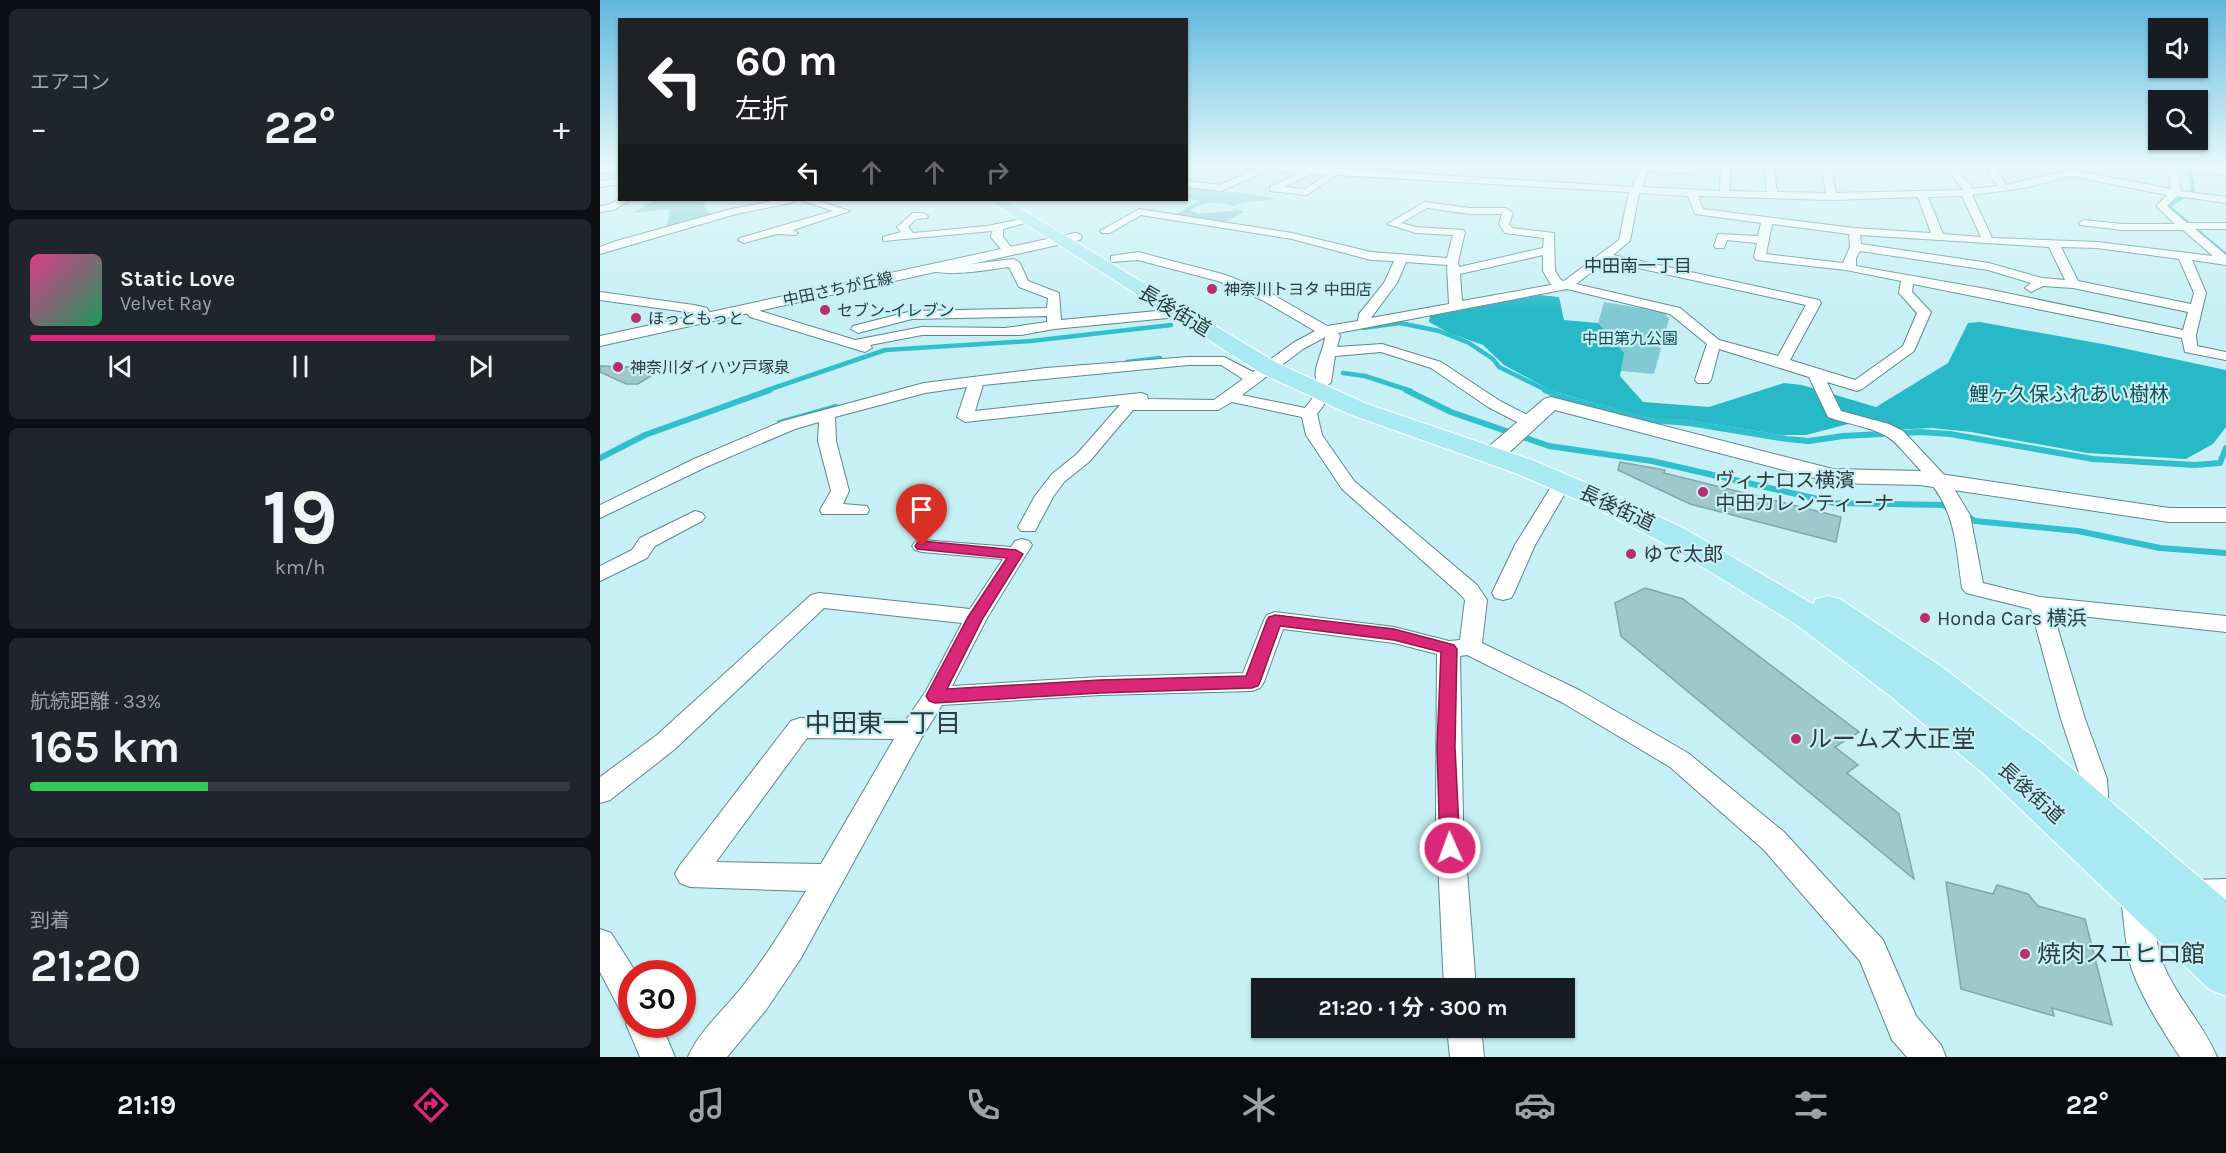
<!DOCTYPE html>
<html lang="ja">
<head>
<meta charset="utf-8">
<style>
	:root { --surface:#171b24; --page:#20242c; --text:#f1f3f6; --muted:#9ea1a6; --line:#363941; --accent:#db2777 }
	body { margin:0; font-family:Karla,"Noto Sans JP",sans-serif; background:var(--page); color:var(--text); height:100vh; display:flex; flex-direction:column; font-size:22px; white-space:nowrap }
	* { box-sizing:border-box; margin:0 }
	p { font-size:20px; color:var(--muted) }
	.icon { flex:none; width:33px; height:33px; fill:none; stroke:currentColor; stroke-width:2; stroke-linecap:round; stroke-linejoin:round }
	.map { position:relative; flex:1; overflow:hidden }
	.sheet { display:flex; flex-direction:column; gap:9px; padding:9px; background:#0d0f14; width:600px }
	.sheet>* { flex:none }
	.banner { position:absolute; left:18px; top:18px; width:570px; height:183px; border-radius:0px; box-shadow:0 2px 4px #0004; background:#202124; color:#fff; overflow:hidden }
	.fabs { position:absolute; left:1548px; top:18px; display:grid; gap:12px }
	.fabs a { display:grid; place-items:center; width:60px; height:60px; border-radius:0px; background:var(--surface); box-shadow:0 2px 4px #0004; font-size:30px }
	.speed { position:absolute; left:18px; top:960px; display:flex; gap:12px; font-size:30px; font-weight:700; text-align:center }
	.speed>* { display:grid; place-content:center; width:78px; height:78px; border-radius:50%; background:var(--surface); box-shadow:0 2px 4px #0004; line-height:1 }
	.speed .limit { border:9px solid #d22; background:#fff; color:#111 }
	.pin { position:absolute; display:grid; place-items:center; width:51px; height:51px; color:#fff; margin:-62px -26px; border-radius:50% 50% 50% 0; rotate:-45deg; box-shadow:0 0 6px #0007 }
	.pin .icon { rotate:45deg }
	.me { position:absolute; width:66px; margin:-33px; rotate:358deg; stroke-linejoin:round; filter:drop-shadow(0 0 4px #0008) }
	.turn { display:flex; align-items:center; gap:21px; height:126px; padding:0 18px; font-size:27px }
	.turn .icon { width:78px; height:78px; stroke-width:2.5 }
	.turn b { display:block; font-size:42px; line-height:51px }
	.lanes { display:flex; align-items:center; height:57px; padding:0 18px; background:#0003; justify-content:center; gap:30px; direction:ltr }
	.lanes .off { opacity:.35 }
	.big { font-size:45px; font-weight:700; line-height:1.1 }
	.sheet .tile { flex:1; display:flex; flex-direction:column; justify-content:center; gap:9px; min-width:0; padding:0 21px; border-radius:9px; background:var(--page) }
	.sheet .dial { align-items:center; gap:0 }
	.dial b { font-size:78px; line-height:1 }
	.song { display:flex; align-items:center; gap:18px }
	.cover { width:72px; height:72px; border-radius:9px; background:linear-gradient(135deg,hsl(330 70% 55%),hsl(150 70% 35%)) }
	.played { height:6px; border-radius:3px; background:linear-gradient(90deg,var(--accent) 75%,var(--line) 75%) }
	.keys { display:flex; justify-content:space-around; direction:ltr }
	.heat { display:flex; justify-content:space-between; align-items:center; font-size:33px; direction:ltr }
	.charge { height:9px; border-radius:4px; background:linear-gradient(90deg,#34c759 33%,var(--line) 0) }
	.trip { position:absolute; left:651px; top:978px; width:324px; height:60px; border-radius:0px; background:var(--surface); box-shadow:0 2px 4px #0004; font-weight:700; line-height:60px; text-align:center }
	.menu { display:flex; height:96px; justify-content:space-around; align-items:center; background:#090b0e; color:var(--muted) }
	.menu .icon { width:42px; height:42px }
	.menu .current { color:var(--accent) }
	.menu b { font-size:27px; color:var(--text) }
	main { display:flex; flex:1; min-height:0 }
	.map>svg:first-child { display:block }
	.green { fill:#81cad3 }
	.forest { fill:#27b9c8 }
	.lines { fill:none; stroke-linecap:round; stroke-linejoin:round }
	.stream-far2 { stroke:#31bfce; stroke-width:4 }
	.stream-far1 { stroke:#31bfce; stroke-width:4.5 }
	.stream { stroke:#31bfce; stroke-width:6 }
	.building { fill:#9ec8cd; stroke:#7ea7ac; stroke-width:1.5 }
	.minor-casing { stroke:#5f878c; stroke-width:2 }
	.tertiary-casing { stroke:#5f878c; stroke-width:2 }
	.primary-casing { stroke:#fff; stroke-width:2 }
	.minor { fill:#fff; fill-rule:evenodd }
	.tertiary { fill:#fff; fill-rule:evenodd }
	.primary { fill:#a9e9f1; fill-rule:evenodd }
	.route { fill:#db2777; stroke:#8e194d; stroke-width:1.5 }
	.poi-dot { fill:#b72f71; stroke:#c6f0f5; stroke-width:2 }
	.labels { text-anchor:middle; dominant-baseline:central; stroke-width:4.5; stroke-linejoin:round; paint-order:stroke }
	.far-street-label { font-size:16px; fill:#2b3b3e; stroke:#c6f0f5 }
	.far-poi-label { font-size:16px; fill:#2b3b3e; stroke:#c6f0f5; text-anchor:start }
	.far-park-label { font-size:16px; fill:#134e54; stroke:#c6f0f5 }
	.far-neighbourhood-label { font-size:18px; fill:#2b3b3e; stroke:#c6f0f5 }
	.street-label { font-size:20px; fill:#2b3b3e; stroke:#c6f0f5 }
	.park-label { font-size:20px; fill:#134e54; stroke:#c6f0f5 }
	.poi-label { font-size:20px; fill:#2b3b3e; stroke:#c6f0f5; text-anchor:start }
	.near-poi-label { font-size:24px; fill:#2b3b3e; stroke:#c6f0f5; text-anchor:start }
	.near-neighbourhood-label { font-size:26px; fill:#2b3b3e; stroke:#c6f0f5 }
</style>
</head>
<body>
<main>
<section class="sheet">
<div class="tile"><p>エアコン</p>
<div class="heat"><a>−</a><b class="big">22°</b><a>+</a></div>
</div>
<div class="tile">
<div class="song"><i class="cover"></i><div><b>Static Love</b><p>Velvet Ray</p></div></div>
<div class="played"></div>
<div class="keys"><svg class="icon" aria-label="previous" viewBox="0 0 24 24"><path d="M18 5L8 12l10 7zM5 5v14"/></svg><svg class="icon" aria-label="pause" viewBox="0 0 24 24"><path d="M8 5v14M16 5v14"/></svg><svg class="icon" aria-label="next" viewBox="0 0 24 24"><path d="M6 5l10 7-10 7zM19 5v14"/></svg></div>
</div>
<div class="tile dial"><b>19</b><p>km/h</p></div>
<div class="tile"><p>航続距離 · 33%</p><b class="big">165 km</b><div class="charge"></div></div>
<div class="tile"><p>到着</p><b class="big">21:20</b></div>
</section>
<div class="map">
<svg width="1626" height="1057" viewBox="0 0 1626 1057">
	<rect width="100%" height="100%" fill="#c6f0f5"/>
	<!-- green -->
	<g class="green">
		<path d="M597,187l79,11c-15,6 -28,1 -42,8 -18,-4 -29,-6 -44,4l9,4 39,-4 6,2 -19,10 -50,-7 23,-14 -11,-3v-10z"/>
		<path d="M56,200h51l-4,5 7,9 -43,13 3,-18 -38,4z"/>
		<path d="M1004,302l60,10 5,7 -15,55 -63,-6 7,-45z"/>
	</g>
	<!-- forest -->
	<path class="forest" d="M940,295l19,2 5,23 34,3 26,30 -4,23 23,26 66,5 75,-24 18,2 74,22 72,-44 20,-40 12,-1 128,23 118,25v57l-13,17 -27,15 -99,-6 -116,-21 -39,-4 -42,2 -34,-8 -50,13h-24l-94,-15 -38,-2 -98,-27 -48,-26 -21,-20 -34,-12 -20,-11 1,-6z"/>
	<g class="lines">
		<!-- stream-far2 -->
		<path class="stream-far2" d="M1599,164v2l-9,1 3,24 -25,15 58,49"/>
		<!-- stream-far1 -->
		<g class="stream-far1">
			<path d="M763,328l37,-5 39,8 30,12 24,16 6,8 49,24"/>
			<path d="M527,362l33,-4"/>
			<path d="M743,373l22,3 46,15"/>
			<path d="M165,391l120,-41 146,-9 140,-16"/>
		</g>
		<!-- stream -->
		<g class="stream">
			<path d="M806,390l45,22 98,34 103,15 183,42 108,2 9,5"/>
			<path d="M945,390l13,6 90,24 41,3 98,16 22,2 34,-5 77,-4 30,2 143,25 102,6 25,-2 6,-15"/>
			<path d="M180,423l56,-16"/>
			<path d="M0,458l45,-23 125,-45"/>
			<path d="M1362,514l13,7 103,10 82,17 66,5"/>
		</g>
	</g>
	<!-- building -->
	<g class="building">
		<path d="M0,366l64,2 -26,16h-12l-26,-12z"/>
		<path d="M1020,462l45,8 -1,3 177,44 -5,25 -146,-38 -72,-34z"/>
		<path d="M1045,588l38,11 176,133 -24,15 23,18 -11,8 52,41 15,65 -293,-243 -6,-33z"/>
		<path d="M1346,882l47,12 4,-9 31,9 10,12 47,13 27,106 -60,-17 2,8 -93,-27z"/>
	</g>
	<g class="lines">
		<!-- minor casing -->
		<g class="minor-casing">
			<g id="minor">
				<path d="M631,164h32l369,23 10,-23 45,3 2,-3h8l-4,8 -3,1 -42,-2 -6,16 78,4 1,-27h9v27l37,1 -3,-28h9l4,28 49,1 -5,-29h9l6,29 127,-3 -19,-26h9l20,25 24,-3 -13,-22h9l13,21 65,-15 100,19 -4,-25h9l5,27 45,6v6l-49,-7 -10,10 20,17h39v6h-31l31,26v10l-34,-5 14,33 -10,42 1,11 29,6v8l-41,-8 -3,-14 -269,-54 -1,8 19,20 -17,39 -52,38 -5,2 -30,-9 14,29 48,13 14,7 45,48 22,36 13,68 57,14 186,19v16l-173,-19 32,106 22,60 2,33 -4,8 -10,4 -10,-4 -4,-8v-33l-20,-60 -30,-110 -65,-16 -4,-5c-8,-58 -7,-82 -49,-126 -9,-9 -17,-21 -27,-26 -18,-10 -39,-12 -58,-19l-19,-40 -90,-28 -8,31 -3,3h-10l-3,-3 12,-36 -37,-30 -103,-25 -229,44 2,3 -3,11 45,-3 59,18 59,39 35,18 2,3 -2,3h-12l-35,-18 -57,-39 -50,-16 -46,4 -4,26 -3,3h-10c-8,-14 6,-34 7,-48l-22,12 -61,46 63,13 13,-17h12l2,3 -15,20 5,21 32,46 123,104 10,15 -5,43 99,48 107,62 96,79 99,108 33,76 25,29 5,12h-39l-15,-17 -32,-79 -96,-111 -94,-83 -107,-64 -96,-48 -7,1 3,163 13,169h-32l-8,-169 1,-165 -43,-11 -111,-14 -19,53 -4,6 -8,3 -152,4 -158,10 -20,32 -121,221 -35,52 -39,47h-39c11,-26 36,-47 54,-70 24,-30 44,-63 64,-96l-116,-4 -10,-4 -5,-9 5,-9 111,-144 9,-3 106,2 20,-29 36,-68 -138,-15 -149,141 -65,51 -10,3v-26l57,-42 154,-140 8,-2 151,16 33,-50 -81,-7 -7,-2 -3,-4 3,-4 7,-2 89,7 4,-6 7,-2 7,2 3,4 -45,73 -35,68 148,-9 143,-4 21,-53 3,-5 8,-3 119,15 55,14 11,-1 5,-40 -4,-5 -119,-106 -36,-54 -4,-18 -70,-15 -14,8h-85l-44,52 -25,20 -11,15 -18,34h-14l-3,-4 17,-31 17,-22 25,-20 43,-49 -155,17 -8,-5 10,-30 -42,6 -90,24 1,24 13,50 -6,13 24,2 2,4 -2,4h-45l-2,-4 11,-19 -13,-50 1,-19 -24,7 -89,38 -106,51v-13l94,-46 89,-38 141,-38 122,-15 142,-11h36l29,15 40,-29 22,-12 -53,-31 -44,-19 -80,-21 -27,2v-6l27,-4 88,23 46,19 55,32 31,-5 1,-7 25,-31 10,-22 -23,-1 -79,-21 -151,-24 -31,18h-8l-2,-2 39,-22 153,24 79,19 76,6 6,-23 -37,-2 -29,-9 38,-22 45,6h36l7,5 -4,11 3,4 42,5 1,38 6,9 3,1 55,-41 10,-48 -292,-17 -30,20 -37,-4v-4l28,-14 -29,-3 -48,21 -35,-4v-6l34,4 36,-16 -21,-2zM711,174l15,1 -21,14 -20,-2zM1471,176l96,19 -11,11 19,18h-53l-38,-4 -5,3 1,2 42,5h61l30,26 -116,-14 -105,-4 -20,-43 52,-7zM1039,193l49,3 7,18 66,9 -3,13 -40,-2 -4,12 2,2h8l3,-8 30,3 -3,14 2,3 90,10 55,11 -2,12 18,20 -14,33 -48,34 -65,-20 31,-57 -2,-3 -206,-45 17,-14zM1098,196l134,4 86,-3 13,36 -77,-5 -151,-19zM1362,196l19,41 -38,-3 -15,-37zM827,208l43,6h32l-3,10 6,9 39,5 -1,10 -84,19 -1,-5 7,-30 -2,-2 -47,-3 -15,-4zM1172,224l77,10 1,13 -7,16 -77,-9zM1260,235l189,12 16,33 -23,-2 -53,-15 -128,-19zM1461,247l36,1 82,11 15,34 -3,11 -113,-23zM1260,251l128,19 43,13 -6,5 6,4 12,-6 30,2 115,24 -5,18 -191,-40 -136,-24v-8zM943,255v16l8,14 -89,16 -2,-27zM1006,261l200,44 -28,51 -59,-16 -39,-32 -104,-24zM806,262l41,3 2,39 -78,14 26,-35zM588,365h33l22,14 -29,21 -66,-1 -1,-4 -6,-2 -166,18 8,-26zM207,738l87,1 -73,125 -105,-2z"/>
				<path d="M20,165v6l-20,2v-6z"/>
				<path d="M1594,165l32,5v6l-35,-6v-4z"/>
				<path d="M20,178v6l-20,3v-6z"/>
				<path d="M20,199l10,1 -16,10 -14,2v-6l8,-1z"/>
				<path d="M178,200h18l-5,3 -55,11 -136,40v-7l13,-5 118,-33z"/>
				<path d="M200,200h15l35,11 -57,19 5,3 -2,2 -19,-1 -33,9 -6,-3 2,-2 93,-27z"/>
				<path d="M313,213h10l5,3 -1,2 -11,1 -8,8 5,6 74,-7 44,-9 5,3 -33,9v8l11,14 -6,3 -4,-1 -13,-16 1,-6 -109,10v-4l18,-5 -4,-5z"/>
				<path d="M414,259l6,4 8,18 31,12 2,27 117,-11 7,4 -7,4 -124,12 -33,6h-99l-52,10 2,3 -7,4 -115,-35 -8,-9 7,-4 11,7 95,29 67,-13 83,1 42,-6v-6l-135,3 -54,14 -7,-4 2,-3 59,-15 135,-3 1,-10 -29,-11 -10,-20c-18,2 -68,12 -81,1l6,-4 28,1z"/>
				<path d="M0,292l94,13 13,3 5,10 -7,4 -5,-1 -6,-8 -94,-13z"/>
				<path d="M962,478l6,1 3,4 -36,62 -21,48 -3,5 -8,2 -8,-2 -3,-5 23,-48 41,-66z"/>
				<path d="M95,511l7,2 3,4 -3,4 -47,25 -8,12 -47,23v-15l32,-16 8,-12z"/>
				<path d="M1626,879v28l-36,1 -11,-4 -4,-10 4,-10 11,-4z"/>
				<path d="M1536,884l11,4c10,23 6,49 15,73 13,35 41,62 55,96h-37c-16,-24 -43,-67 -50,-94 -5,-21 -6,-44 -9,-65l4,-10z"/>
				<path d="M0,929l11,4 26,41h-5v50h29l14,33h-35l-14,-33 4,-10 -10,-4 -20,-38z"/>
				<path d="M847,1028h34l3,29h-34z"/>
			</g>
		</g>
		<!-- tertiary casing -->
		<g class="tertiary-casing">
			<g id="tertiary">
				<path d="M475,233l5,1 2,3 -2,3 -480,106v-10z"/>
				<path d="M951,397l282,72 87,2 249,37h57v14h-57l-249,-37 -87,-2 -278,-73 -54,50 -8,1 -8,-1 -3,-5 3,-5 59,-51z"/>
			</g>
		</g>
		<!-- primary casing -->
		<g class="primary-casing">
			<path id="primary" d="M388,200h18l271,163 90,41 168,57 79,34 71,34 128,75 3,-5 12,-3 12,3 99,66 102,77 185,158v96l-17,-7 -224,-214 -96,-80 -95,-72 -131,-80 -69,-36 -79,-34 -166,-59 -88,-41z"/>
		</g>
		<!-- minor -->
		<use href="#minor" class="minor"/>
		<!-- tertiary -->
		<use href="#tertiary" class="tertiary"/>
		<!-- primary -->
		<use href="#primary" class="primary"/>
	</g>
	<!-- sky -->
	<linearGradient id="sky" x2="0" y2="1"><stop stop-color="#5fb8de"/><stop offset="0.53" stop-color="#e5f8fa"/><stop offset="1" stop-color="#e5f8fa" stop-opacity="0"/></linearGradient>
	<rect width="1626" height="312" fill="url(#sky)"/>
	<!-- route -->
	<path class="route" d="M322,541l94,9 7,4 -40,64 -36,71 153,-9 146,-4 21,-56 2,-3 6,-2 119,14 60,16 3,4 -2,98 5,101 -3,6 -7,3 -7,-3 -3,-6 -3,-101 4,-95 -47,-12 -114,-14 -20,56 -2,4 -6,2 -152,5 -165,10 -6,-2 -3,-5 42,-79 39,-59 -90,-9 -2,-3 2,-3z"/>
	<!-- markers -->
	<g class="poi-dot">
		<circle cx="612" cy="289" r="6"/>
		<circle cx="225" cy="310" r="6"/>
		<circle cx="36" cy="318" r="6"/>
		<circle cx="18" cy="367" r="6"/>
		<circle cx="1103" cy="492" r="6"/>
		<circle cx="1031" cy="554" r="6"/>
		<circle cx="1325" cy="618" r="6"/>
		<circle cx="1196" cy="739" r="6"/>
		<circle cx="1425" cy="954" r="6"/>
	</g>
	<g class="labels">
		<!-- far-street labels -->
		<g class="far-street-label">
			<text transform="translate(238 289) rotate(-12)">中田さちが丘線</text>
		</g>
		<!-- far-poi labels -->
		<g class="far-poi-label">
			<text x="624" y="289">神奈川トヨタ 中田店</text>
			<text x="237" y="310">セブン-イレブン</text>
			<text x="48" y="318">ほっともっと</text>
			<text x="30" y="367">神奈川ダイハツ戸塚泉</text>
		</g>
		<!-- far-park labels -->
		<g class="far-park-label">
			<text x="1030" y="338">中田第九公園</text>
		</g>
		<!-- far-neighbourhood labels -->
		<g class="far-neighbourhood-label">
			<text x="1038" y="266">中田南一丁目</text>
		</g>
		<!-- street labels -->
		<g class="street-label">
			<text transform="translate(575 311) rotate(31)">長後街道</text>
			<text transform="translate(1017 508) rotate(25)">長後街道</text>
			<text transform="translate(1431 793) rotate(42)">長後街道</text>
		</g>
		<!-- park labels -->
		<g class="park-label">
			<text x="1469" y="394">鯉ヶ久保ふれあい樹林</text>
		</g>
		<!-- poi labels -->
		<g class="poi-label">
			<text x="1115" y="480">ヴィナロス横濱<tspan x="1115" dy="23">中田カレンティーナ</tspan></text>
			<text x="1043" y="554">ゆで太郎</text>
			<text x="1337" y="618">Honda Cars 横浜</text>
		</g>
		<!-- near-poi labels -->
		<g class="near-poi-label">
			<text x="1208" y="739">ルームズ大正堂</text>
			<text x="1437" y="954">焼肉スエヒロ館</text>
		</g>
		<!-- near-neighbourhood labels -->
		<g class="near-neighbourhood-label">
			<text x="283" y="723">中田東一丁目</text>
		</g>
	</g>
</svg>
<div class="fabs">
<a><svg class="icon" aria-label="sound" viewBox="0 0 24 24"><path d="M4 9h4l5-4v14l-5-4H4zM17 9q2 3 0 6"/></svg></a>
<a><svg class="icon" aria-label="search" viewBox="0 0 24 24"><circle cx="10" cy="10" r="6"/><path d="M15 15l6 6"/></svg></a>
</div>
<div class="speed"><div class="limit">30</div></div>
<div class="pin" style="left:322px;top:546px;background:#d93025"><svg class="icon" aria-label="arrive" viewBox="0 0 24 24"><path d="M6 21V4h12l-3 4 3 4H6"/></svg></div>
<svg class="me" style="left:850px;top:848px" viewBox="-20 -20 40 40"><circle r="17" fill="#db2777" stroke="#fff" stroke-width="3"/><path d="M0-11L8 9 0 5-8 9z" fill="#fff"/></svg>
<div class="trip">21:20 · 1 分 · 300 m</div>
<div class="banner">
<div class="turn"><svg class="icon" aria-label="left" viewBox="0 0 24 24"><path d="M17 20v-9H6M10 6l-5 5 5 5"/></svg><div><b>60 m</b>左折</div></div>
<div class="lanes"><svg class="icon" aria-label="left" viewBox="0 0 24 24"><path d="M17 20v-9H6M10 6l-5 5 5 5"/></svg><svg class="icon off" aria-label="ahead" viewBox="0 0 24 24"><path d="M12 20V5M6 11l6-6 6 6"/></svg><svg class="icon off" aria-label="ahead" viewBox="0 0 24 24"><path d="M12 20V5M6 11l6-6 6 6"/></svg><svg class="icon off" aria-label="right" viewBox="0 0 24 24"><path d="M7 20v-9h11M14 6l5 5-5 5"/></svg></div>
</div>
</div>
</main>
<nav class="menu">
<b>21:19</b>
<svg class="icon current" aria-label="directions" viewBox="0 0 24 24"><path d="M12 3l9 9-9 9-9-9zM9 14v-3h6M13 9l2 2-2 2"/></svg>
<svg class="icon" aria-label="music" viewBox="0 0 24 24"><path d="M9 18V5l10-2v13"/><circle cx="6" cy="18" r="3"/><circle cx="16" cy="16" r="3"/></svg>
<svg class="icon" aria-label="phone" viewBox="0 0 24 24"><path d="M5 4h4l2 5-3 2q2 4 5 5l2-3 5 2v4C11 20 4 13 5 4z"/></svg>
<svg class="icon" aria-label="climate" viewBox="0 0 24 24"><path d="M12 3v18M4 7l16 10M4 17L20 7"/></svg>
<svg class="icon" aria-label="car" viewBox="0 0 24 24"><path d="M5 17H2v-5l4-1 3-4h7l3 4 3 1v5h-3M9 17h6M6 11h13"/><circle cx="7" cy="17" r="2"/><circle cx="17" cy="17" r="2"/></svg>
<svg class="icon" aria-label="filters" viewBox="0 0 24 24"><path d="M4 7h16M4 17h16"/><circle cx="9" cy="7" r="2"/><circle cx="15" cy="17" r="2"/></svg>
<b>22°</b>
</nav>
</body>
</html>
